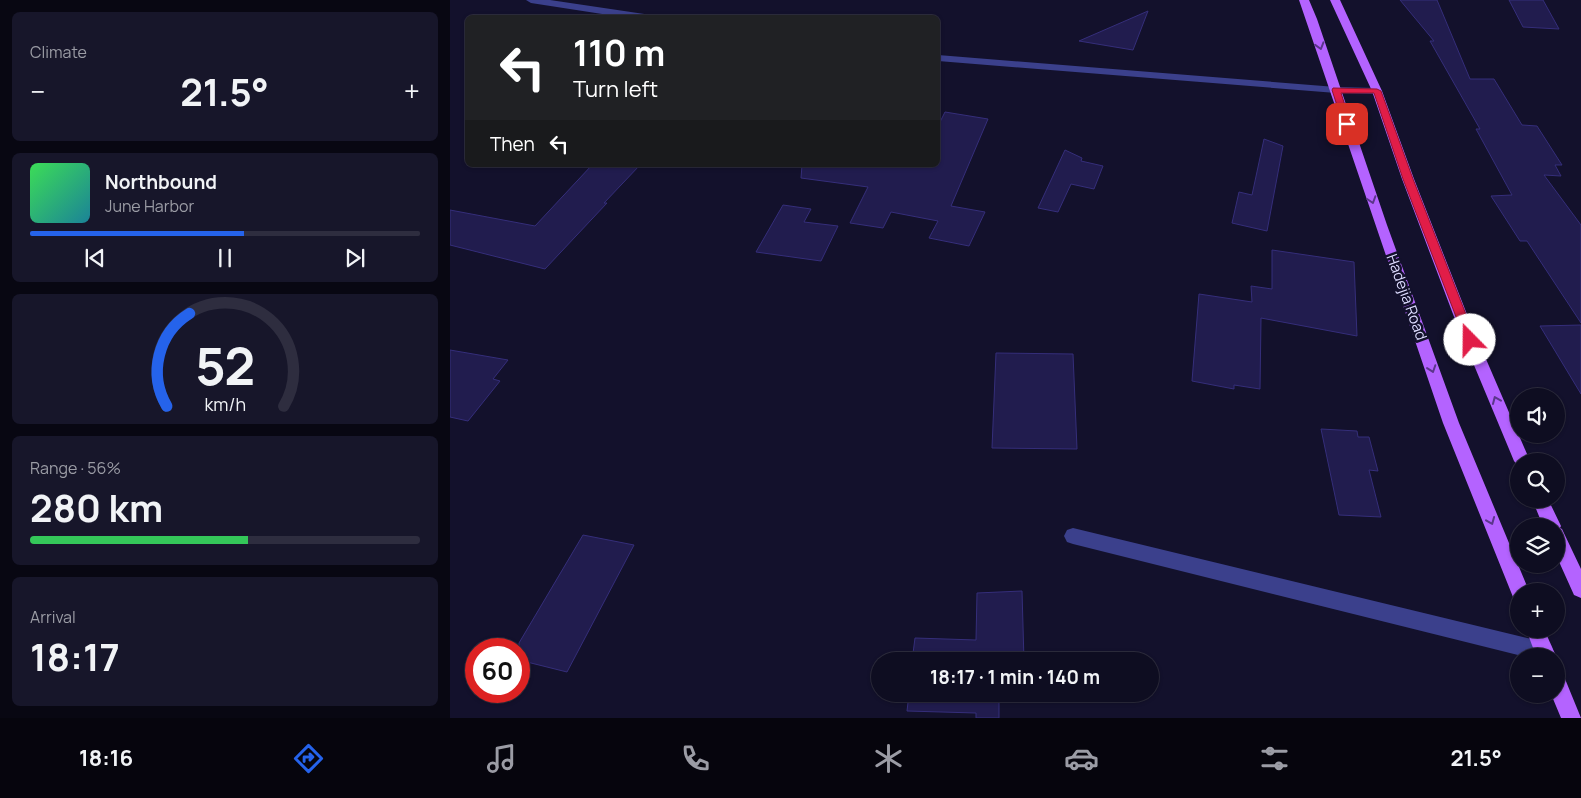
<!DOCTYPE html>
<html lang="en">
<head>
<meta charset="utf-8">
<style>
	:root { --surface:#0e0d21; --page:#17162a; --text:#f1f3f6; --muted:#9b9ca5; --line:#2e2d3f; --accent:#2563eb }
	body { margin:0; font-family:Manrope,sans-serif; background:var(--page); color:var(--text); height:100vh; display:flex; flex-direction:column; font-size:19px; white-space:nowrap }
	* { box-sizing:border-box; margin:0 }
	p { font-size:16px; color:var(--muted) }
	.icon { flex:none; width:28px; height:28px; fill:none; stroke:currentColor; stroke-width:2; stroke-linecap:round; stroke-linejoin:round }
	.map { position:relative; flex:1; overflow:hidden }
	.drawer { display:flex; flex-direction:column; gap:12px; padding:12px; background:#080712; width:450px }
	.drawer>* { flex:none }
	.hud { position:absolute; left:15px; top:15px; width:475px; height:152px; border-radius:8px; box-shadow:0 1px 4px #0004,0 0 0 1px var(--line); background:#202124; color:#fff; overflow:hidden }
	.fabs { position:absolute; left:1060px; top:388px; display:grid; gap:10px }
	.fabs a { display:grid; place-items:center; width:55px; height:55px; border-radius:50%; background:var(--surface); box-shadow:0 1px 4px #0004,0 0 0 1px var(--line); font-size:25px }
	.speed { position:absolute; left:15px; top:638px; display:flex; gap:10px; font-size:25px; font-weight:700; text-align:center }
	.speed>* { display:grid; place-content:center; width:65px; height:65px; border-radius:50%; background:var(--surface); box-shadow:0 1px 4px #0004,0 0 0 1px var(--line); line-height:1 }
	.speed .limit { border:8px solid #d22; background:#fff; color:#111 }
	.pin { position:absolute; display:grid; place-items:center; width:42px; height:42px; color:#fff; margin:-21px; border-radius:10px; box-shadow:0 2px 8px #0006 }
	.me { position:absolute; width:55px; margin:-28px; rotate:338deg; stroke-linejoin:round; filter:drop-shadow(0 0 4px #0008) }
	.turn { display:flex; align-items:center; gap:18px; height:105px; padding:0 25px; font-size:22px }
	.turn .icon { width:65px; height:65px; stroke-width:2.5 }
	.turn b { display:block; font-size:35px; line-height:42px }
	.then { display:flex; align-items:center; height:48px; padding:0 25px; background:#0003; gap:10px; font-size:19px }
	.big { font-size:38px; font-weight:700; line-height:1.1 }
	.drawer .tile { flex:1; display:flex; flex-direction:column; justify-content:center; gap:8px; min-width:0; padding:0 18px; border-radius:8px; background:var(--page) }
	.drawer .dial { align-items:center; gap:0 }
	.dial svg { height:130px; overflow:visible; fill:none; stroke:var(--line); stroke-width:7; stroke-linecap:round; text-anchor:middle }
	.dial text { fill:var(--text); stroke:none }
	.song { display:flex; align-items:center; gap:15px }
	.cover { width:60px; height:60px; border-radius:8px; background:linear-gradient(135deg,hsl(130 70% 55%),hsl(190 70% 35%)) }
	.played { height:5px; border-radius:2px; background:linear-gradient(90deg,var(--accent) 55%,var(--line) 55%) }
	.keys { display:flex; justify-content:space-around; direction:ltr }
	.heat { display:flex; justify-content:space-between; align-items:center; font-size:28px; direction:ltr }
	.charge { height:8px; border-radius:4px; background:linear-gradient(90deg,#34c759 56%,var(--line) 0) }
	.trip { position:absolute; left:421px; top:652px; width:288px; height:50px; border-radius:25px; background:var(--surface); box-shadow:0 1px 4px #0004,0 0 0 1px var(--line); font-weight:700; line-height:50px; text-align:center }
	.menu { display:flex; height:80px; justify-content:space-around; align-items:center; background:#06050d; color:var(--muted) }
	.menu .icon { width:35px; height:35px }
	.menu .on { color:var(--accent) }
	.menu b { font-size:22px; color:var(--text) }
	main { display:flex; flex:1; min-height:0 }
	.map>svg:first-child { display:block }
	.building { fill:#211c4e; stroke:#352e7a }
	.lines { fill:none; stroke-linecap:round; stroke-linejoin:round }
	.street { fill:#3b408c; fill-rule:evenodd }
	.primary { fill:#b463ff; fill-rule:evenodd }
	.oneway { stroke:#5b368b }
	.route { fill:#e11d48; stroke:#92132f }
	.labels { text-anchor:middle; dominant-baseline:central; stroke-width:5; stroke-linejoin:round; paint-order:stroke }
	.street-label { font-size:15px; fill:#dddcff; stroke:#13112c }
</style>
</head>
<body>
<main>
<section class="drawer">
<div class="tile"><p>Climate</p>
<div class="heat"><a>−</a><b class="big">21.5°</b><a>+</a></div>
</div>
<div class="tile">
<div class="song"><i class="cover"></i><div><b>Northbound</b><p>June Harbor</p></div></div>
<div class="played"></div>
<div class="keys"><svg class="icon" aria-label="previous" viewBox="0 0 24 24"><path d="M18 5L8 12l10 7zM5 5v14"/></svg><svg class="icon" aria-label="pause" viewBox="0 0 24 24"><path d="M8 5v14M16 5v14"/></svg><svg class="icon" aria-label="next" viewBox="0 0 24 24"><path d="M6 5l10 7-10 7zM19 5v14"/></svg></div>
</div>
<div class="tile dial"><svg viewBox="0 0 100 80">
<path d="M14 69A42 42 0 1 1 86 69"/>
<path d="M14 69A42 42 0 0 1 28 12" stroke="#2563eb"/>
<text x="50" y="56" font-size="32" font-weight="700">52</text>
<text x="50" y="72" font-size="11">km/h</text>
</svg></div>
<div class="tile"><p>Range · 56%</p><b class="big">280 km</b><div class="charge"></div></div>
<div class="tile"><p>Arrival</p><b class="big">18:17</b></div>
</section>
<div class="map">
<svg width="1131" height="718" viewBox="0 0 1131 718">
	<rect width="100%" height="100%" fill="#13112c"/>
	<!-- building -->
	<g class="building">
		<path d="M950,0h37l33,79h24l28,46 15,1 25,39h-7l6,11 -17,-1 37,50v98l-54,-82h-7l-29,-45 21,-1 -36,-66h4l-50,-88h4z"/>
		<path d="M1059,0h34l16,29 -36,-2z"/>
		<path d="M698,11l-15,39 -54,-9z"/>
		<path d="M495,112l43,7 -37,87 34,6 -16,34 -40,-8 9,-17 -47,-9 -8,16 -33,-5 18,-36 -67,-9 1,-13h136v-39z"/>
		<path d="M814,139l19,7 -16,85 -35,-8 7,-31 13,3z"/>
		<path d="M615,150l17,8 -1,3 22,5 -9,23 -23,-5 -13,28 -20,-4z"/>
		<path d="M142,165h48l-36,38h3l-62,66 -95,-24v-35l85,16z"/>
		<path d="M333,205l28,4 -7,13 34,4 -17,35 -65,-9z"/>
		<path d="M822,250l82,12 3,74 -96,-18 -1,71 -26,-4v4l-42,-8 7,-87 53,8 -1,-16 21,3z"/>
		<path d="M1131,325v69l-41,-68z"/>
		<path d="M0,350l58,10 -15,19 7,2 -32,40 -18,-4z"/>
		<path d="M546,353l77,1 4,95 -85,-1z"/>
		<path d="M871,429l36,2 1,6h11l9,34 -9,-1 12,47 -42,-2z"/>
		<path d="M133,535l51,10 -67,127 -48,-12v-17z"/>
		<path d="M572,591l2,70h-112l3,-23 61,2 1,-47z"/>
		<path d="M459,694h116l1,4 -27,1v19h-23v-5l-69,-2z"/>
	</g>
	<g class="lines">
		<!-- street -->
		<g class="street">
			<path d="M76,0h24l101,15 5,3h-28l-97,-15z"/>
			<path d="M488,55l398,32 41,1 5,3 -5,3 -41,-1 -398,-32z"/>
			<path d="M623,528l471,114 7,3 3,7 -2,4h-30l-449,-112 -6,-2 -3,-6 3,-6z"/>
		</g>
		<!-- primary -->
		<g class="primary">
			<path d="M849,0h10l8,19 70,206 72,198 70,168h-10v9l-6,-3 -70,-174z"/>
			<path d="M880,0h10l42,91 32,88 56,143 60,139h-11v6l-5,-6 -58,-139 -54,-143 -30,-88z"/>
			<path d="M1082,499h16l13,27 -1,2 2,1 19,40v29l-7,-3 -18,-40v-29h-13z"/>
			<path d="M1076,629h18l12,27h-20z"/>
			<path d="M1106,671l7,3 18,44h-20l-10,-24h5z"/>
		</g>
	</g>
	<!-- one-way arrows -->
	<defs><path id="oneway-chevron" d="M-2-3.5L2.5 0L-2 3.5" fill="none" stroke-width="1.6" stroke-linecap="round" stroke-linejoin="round" transform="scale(1.25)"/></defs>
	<g class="oneway">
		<use href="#oneway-chevron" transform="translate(870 46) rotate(73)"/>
		<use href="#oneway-chevron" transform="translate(922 200) rotate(72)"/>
		<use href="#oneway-chevron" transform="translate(982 369) rotate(71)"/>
		<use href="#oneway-chevron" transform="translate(1046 400) rotate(-113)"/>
		<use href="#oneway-chevron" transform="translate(1041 521) rotate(68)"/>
	</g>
	<!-- route -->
	<path class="route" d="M883,88l44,1 4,2 32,88 63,161 -2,3 -4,1 -5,-4 -62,-161 -29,-86h-33l10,31 -4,3 -4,-3 -11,-34z"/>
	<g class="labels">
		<!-- street labels -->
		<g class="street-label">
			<text transform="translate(957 297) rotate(70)">Hadejia Road</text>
		</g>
	</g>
</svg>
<div class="fabs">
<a><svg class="icon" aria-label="sound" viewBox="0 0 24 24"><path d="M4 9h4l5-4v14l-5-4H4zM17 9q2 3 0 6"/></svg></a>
<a><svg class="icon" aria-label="search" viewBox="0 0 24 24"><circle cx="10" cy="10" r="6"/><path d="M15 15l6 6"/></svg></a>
<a><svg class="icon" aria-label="layers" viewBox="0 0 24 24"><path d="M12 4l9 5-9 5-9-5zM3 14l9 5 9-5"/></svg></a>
<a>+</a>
<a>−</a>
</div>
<div class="speed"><div class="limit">60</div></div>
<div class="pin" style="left:897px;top:124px;background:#d93025"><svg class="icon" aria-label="arrive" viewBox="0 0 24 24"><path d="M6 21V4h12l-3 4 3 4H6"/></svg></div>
<svg class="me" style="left:1020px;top:340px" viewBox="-20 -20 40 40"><circle r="19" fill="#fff"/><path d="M0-13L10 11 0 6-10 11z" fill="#e11d48"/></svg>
<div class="trip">18:17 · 1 min · 140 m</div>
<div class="hud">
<div class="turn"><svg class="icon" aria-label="left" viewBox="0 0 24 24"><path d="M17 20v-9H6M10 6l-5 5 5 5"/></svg><div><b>110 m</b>Turn left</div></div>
<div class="then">Then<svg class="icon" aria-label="left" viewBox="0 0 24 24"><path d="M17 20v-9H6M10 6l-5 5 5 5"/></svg></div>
</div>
</div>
</main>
<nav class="menu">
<b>18:16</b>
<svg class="icon on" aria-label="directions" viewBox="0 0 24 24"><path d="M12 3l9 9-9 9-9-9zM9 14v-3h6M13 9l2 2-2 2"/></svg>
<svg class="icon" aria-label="music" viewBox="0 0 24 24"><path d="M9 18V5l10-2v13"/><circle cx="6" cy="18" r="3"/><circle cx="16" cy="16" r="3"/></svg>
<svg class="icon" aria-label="phone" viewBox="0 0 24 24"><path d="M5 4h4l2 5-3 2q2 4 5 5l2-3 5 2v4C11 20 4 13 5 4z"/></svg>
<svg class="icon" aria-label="climate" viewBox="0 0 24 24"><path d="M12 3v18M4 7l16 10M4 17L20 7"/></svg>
<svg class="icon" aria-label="car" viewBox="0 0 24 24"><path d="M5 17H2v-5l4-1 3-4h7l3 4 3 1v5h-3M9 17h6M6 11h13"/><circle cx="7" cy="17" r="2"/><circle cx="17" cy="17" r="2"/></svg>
<svg class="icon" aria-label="filters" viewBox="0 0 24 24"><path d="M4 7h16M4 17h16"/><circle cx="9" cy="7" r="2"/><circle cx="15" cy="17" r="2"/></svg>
<b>21.5°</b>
</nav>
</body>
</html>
